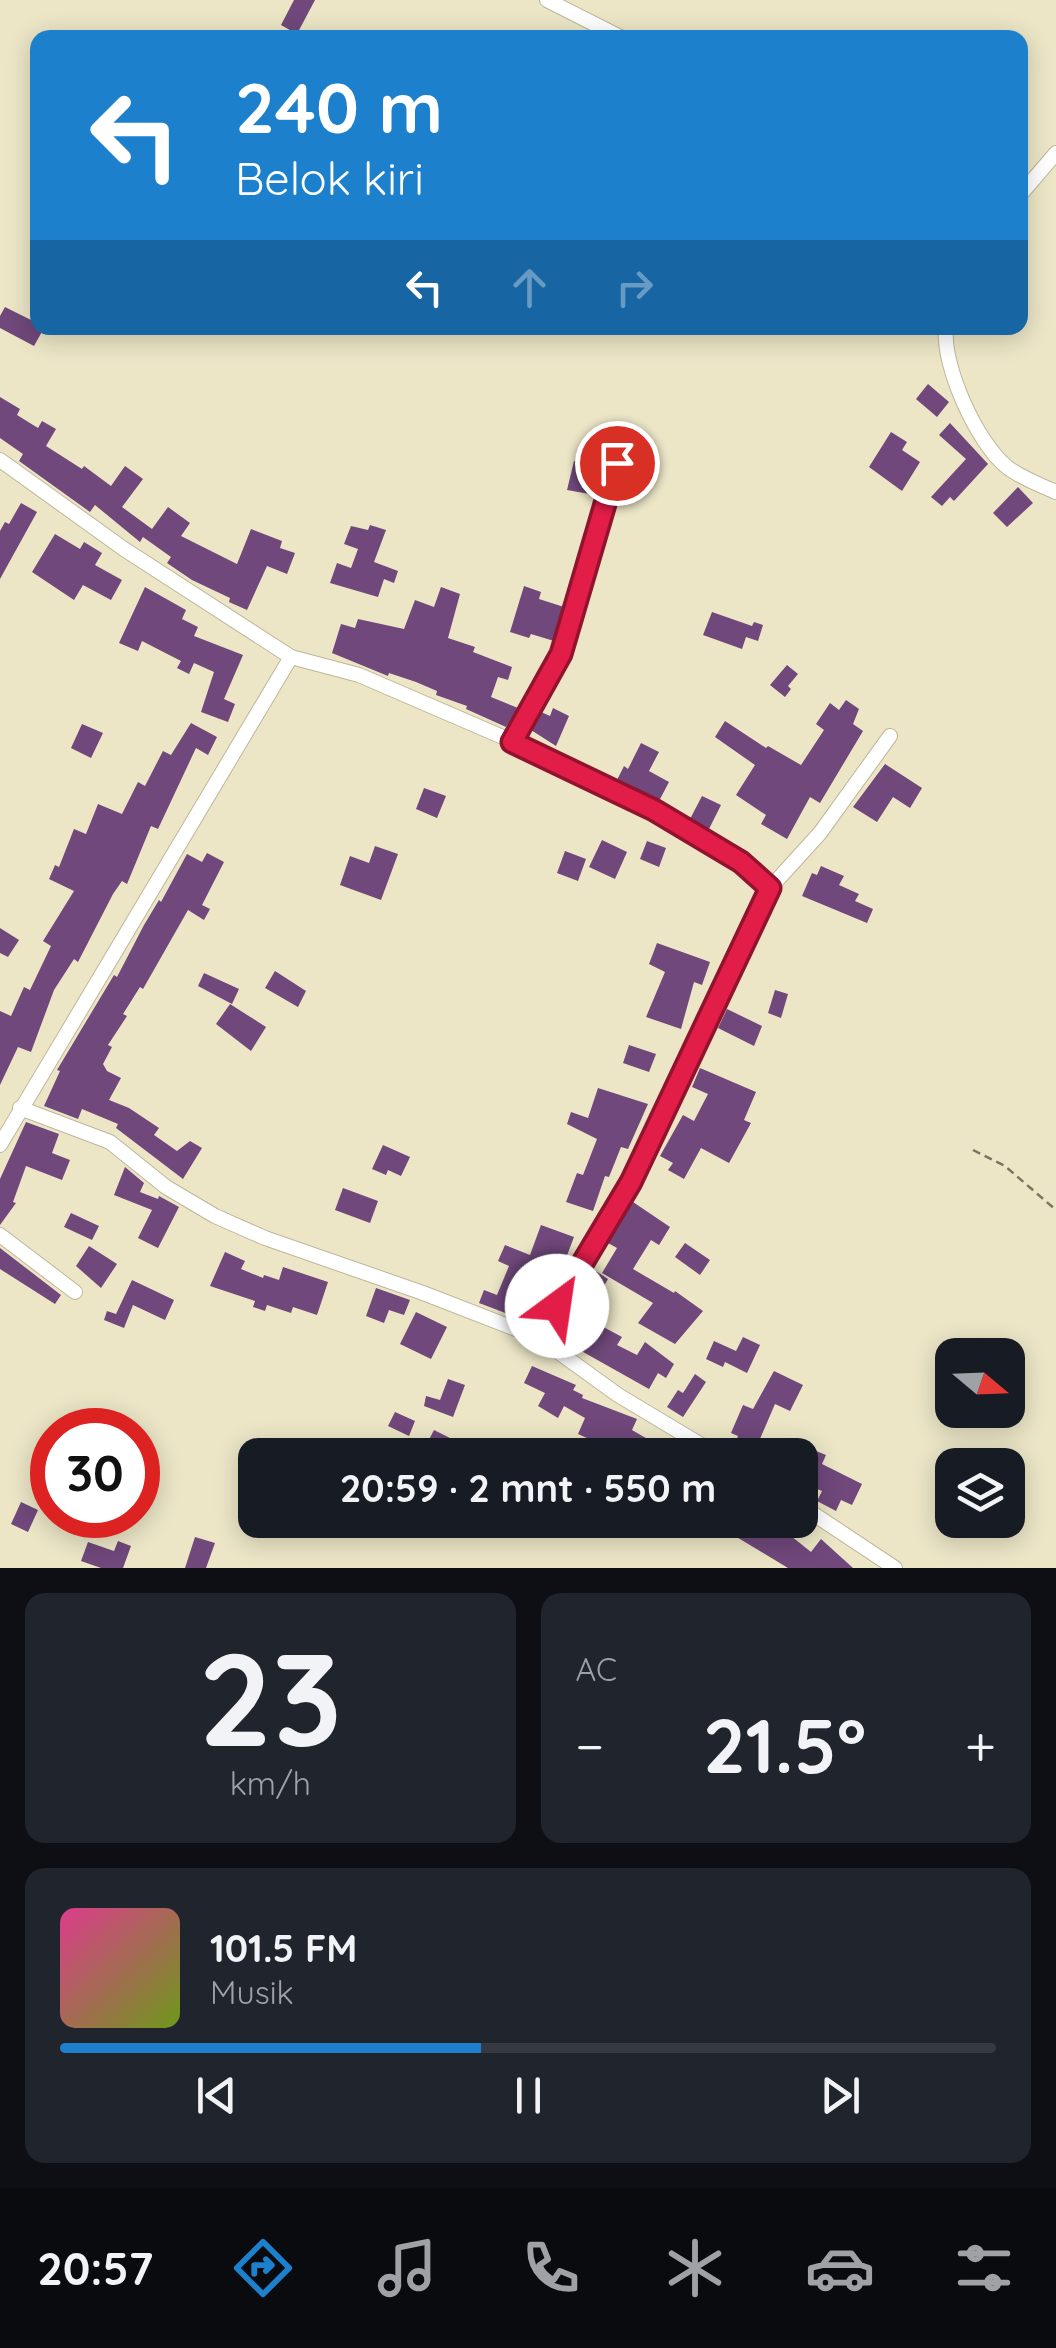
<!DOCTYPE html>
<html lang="id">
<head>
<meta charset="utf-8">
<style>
	:root { --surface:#171b24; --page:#20242c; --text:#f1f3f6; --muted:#9ea1a6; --line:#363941; --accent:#1d80cc }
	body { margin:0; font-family:Quicksand,sans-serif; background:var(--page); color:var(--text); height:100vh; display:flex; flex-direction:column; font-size:38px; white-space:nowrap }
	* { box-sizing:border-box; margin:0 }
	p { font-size:32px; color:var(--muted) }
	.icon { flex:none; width:55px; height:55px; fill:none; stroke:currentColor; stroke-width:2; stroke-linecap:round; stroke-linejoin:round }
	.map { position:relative; height:1568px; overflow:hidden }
	.side { display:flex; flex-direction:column; gap:25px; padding:25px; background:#0d0f14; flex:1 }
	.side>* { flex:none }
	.hud { position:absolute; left:30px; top:30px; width:998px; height:305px; border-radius:20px; box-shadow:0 5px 25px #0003; background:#1d80cc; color:#fff; overflow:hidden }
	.needle { width:65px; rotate:109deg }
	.controls { position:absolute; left:935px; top:1338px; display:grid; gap:20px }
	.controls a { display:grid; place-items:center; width:90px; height:90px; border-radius:20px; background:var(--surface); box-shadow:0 5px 25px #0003; font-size:50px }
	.speed { position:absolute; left:30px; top:1408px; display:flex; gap:20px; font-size:50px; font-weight:700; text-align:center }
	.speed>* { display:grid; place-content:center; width:130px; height:130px; border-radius:50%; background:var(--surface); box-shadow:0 5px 25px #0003; line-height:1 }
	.speed .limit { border:15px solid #d22; background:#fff; color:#111 }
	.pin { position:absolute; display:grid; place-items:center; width:85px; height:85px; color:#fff; margin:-42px; border:5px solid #fff; border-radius:50%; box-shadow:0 2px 10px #0007 }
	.me { position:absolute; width:110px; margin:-55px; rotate:31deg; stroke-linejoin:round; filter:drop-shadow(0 0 8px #0008) }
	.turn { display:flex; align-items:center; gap:35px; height:210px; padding:0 40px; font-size:45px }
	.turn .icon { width:130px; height:130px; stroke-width:2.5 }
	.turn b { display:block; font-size:70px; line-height:85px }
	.lanes { display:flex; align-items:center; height:95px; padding:0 40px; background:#0003; justify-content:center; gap:50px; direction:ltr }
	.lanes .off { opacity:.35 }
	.big { font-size:75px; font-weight:700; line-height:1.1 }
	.side .widget { flex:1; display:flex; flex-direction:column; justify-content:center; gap:15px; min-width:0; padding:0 35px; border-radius:20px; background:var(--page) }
	.side .dial { align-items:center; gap:0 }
	.dial b { font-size:130px; line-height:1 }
	.song { display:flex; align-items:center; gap:30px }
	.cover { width:120px; height:120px; border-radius:15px; background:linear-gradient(135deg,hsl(330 70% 55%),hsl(80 70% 35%)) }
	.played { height:10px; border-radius:5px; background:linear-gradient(90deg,var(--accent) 45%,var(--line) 45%) }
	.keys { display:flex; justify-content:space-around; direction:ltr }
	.heat { display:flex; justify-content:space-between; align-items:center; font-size:55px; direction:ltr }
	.side .tiles { flex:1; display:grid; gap:25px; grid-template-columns:1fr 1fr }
	.widget:last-child { grid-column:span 2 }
	.trip { position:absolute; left:238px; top:1438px; width:580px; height:100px; border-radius:20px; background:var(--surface); box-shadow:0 5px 25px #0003; font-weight:700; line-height:100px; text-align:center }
	.menu { display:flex; height:160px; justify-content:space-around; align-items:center; background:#090b0e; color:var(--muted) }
	.menu .icon { width:70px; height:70px }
	.menu .selected { color:var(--accent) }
	.menu b { font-size:45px; color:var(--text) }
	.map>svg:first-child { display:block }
	.building { fill:#70487b }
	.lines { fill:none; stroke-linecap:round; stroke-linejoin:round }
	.street-casing { stroke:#bdb799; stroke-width:16 }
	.path { stroke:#797460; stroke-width:2.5; stroke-dasharray:8 5; stroke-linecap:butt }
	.street { stroke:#fff; stroke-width:14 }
	.route-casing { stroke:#92132f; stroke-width:25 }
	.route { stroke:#e11d48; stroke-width:18 }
</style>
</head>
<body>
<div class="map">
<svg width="1056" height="1568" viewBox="0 0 1056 1568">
	<rect width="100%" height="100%" fill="#ece6c7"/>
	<!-- building -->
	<g class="building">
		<path d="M294,0h21l-18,34 -16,-9z"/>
		<path d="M5,307l26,13 7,-13v21h6l-10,18 -34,-18v-12z"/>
		<path d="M928,384l21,18 -12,15 -21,-18z"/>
		<path d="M0,397l20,12 -3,6 21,13 4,-7 14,8 -10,17 36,23 2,-3 27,20 14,-20 18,13 -21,28 30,22 16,-22 22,16 -9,13 56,28 14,-35 31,12 -2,7 15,5 -8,21 -20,-8 -20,44 -18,-8 1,-4 -38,-18 -25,-17 4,-6 -28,-20 -3,5 -45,-37 -5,7 -71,-51 4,-7 -23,-16z"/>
		<path d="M950,423l38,41 -34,37 -4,-4 -8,9 -11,-9 35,-38 -27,-24z"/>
		<path d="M891,432l16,10 -5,8 18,12 -18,29 -33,-24z"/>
		<path d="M574,461l27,5 -6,29 -28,-5z"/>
		<path d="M1018,487l15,16 -26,24 -14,-14z"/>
		<path d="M21,503l16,9 -37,67v-48l5,-9 4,2z"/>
		<path d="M370,525l16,5 -12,32 24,9 -4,12 -10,-4 -6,18 -48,-14 7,-20 14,5 7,-19 -14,-5 7,-18 17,4z"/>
		<path d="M55,534l25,15 4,-7 18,11 -7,12 27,15 -11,20 -28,-15 -9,15 -42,-28z"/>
		<path d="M524,586l17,6 -2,7 25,8 -10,34 -23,-7 -2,4 -19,-6z"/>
		<path d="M145,587l41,23 -4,9 16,8 -4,9 49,19 -19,44 11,5 -7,18 -27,-10 13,-40 -20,-9 -5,11 -12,-6 4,-7 -39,-20 -4,10 -19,-8z"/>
		<path d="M441,587l19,7 -12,44 27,9 -2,5 39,15 -4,13 -10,-3 -7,20 27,11 -12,19 -40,-18 1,-3 -31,-11 1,-4 -21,-9 -27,-9 -1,3 -56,-23 9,-29 14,4 3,-9 46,10 11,-29 19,7z"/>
		<path d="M712,612l40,14 2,-4 9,3 -5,16 -12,-4 -4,12 -39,-14z"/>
		<path d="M787,665l11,9 -10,12 3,3 -6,8 -15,-12z"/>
		<path d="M846,700l13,9 -6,15 10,7 -43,72 -10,-6 -23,42 -26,-15 5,-9 -30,-20 19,-30 -40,-28 10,-16 41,27 2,-2 33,19 23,-35 -8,-6 14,-21 9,7z"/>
		<path d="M553,708l16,8 -13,30 -25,-16 10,-18 9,4z"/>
		<path d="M191,723l26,14 -9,18 -12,-7 -38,81 -7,-3 -24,58 -5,-3 -9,13 -35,68 -4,-3 -20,31 -23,62 -13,-5 -18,38v-74l11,5 13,-29 6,3 21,-44 -8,-5 31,-50 -25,-12 6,-14 4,2 15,-38 12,5 12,-30 24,10 16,-32 7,4 18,-35 8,4z"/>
		<path d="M82,724l21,9 -12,25 -20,-10z"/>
		<path d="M641,743l18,9 -10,19 20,11 -10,19 -42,-21 7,-14 4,3z"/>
		<path d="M885,764l37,24 -12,20 -17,-11 -16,25 -24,-15z"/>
		<path d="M424,788l22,8 -9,22 -21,-9z"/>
		<path d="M702,796l19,9 -12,24 -19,-10z"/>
		<path d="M602,840l25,12 -12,27 -26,-12z"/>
		<path d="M647,841l19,7 -7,19 -19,-8z"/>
		<path d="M375,846l23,8 -17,46 -41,-15 10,-29 19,7z"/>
		<path d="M565,851l21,8 -8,22 -21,-8z"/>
		<path d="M207,853l17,9 -22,43 8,4 -6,11 -16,-10 -45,79 -3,-2 -17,27 4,2 -19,29 4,2 -9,17 4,7 14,7 -12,22 20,8 30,20 -5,7 23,16 13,-10 12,7 -19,31 -67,-51 2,-4 -36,-15 -4,10 -34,-13 16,-35 -3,-1 57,-95 3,2 27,-52 15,-25 2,2 26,-48 15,8z"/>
		<path d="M821,866l23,10 -5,9 20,9 -4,7 18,8 -6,14 -65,-27 10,-23 5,2z"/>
		<path d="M0,928l19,12 -11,17 -8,-4z"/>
		<path d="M657,943l53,19 -8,23 -8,-3 -13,47 -35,-12 19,-45 -16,-8z"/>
		<path d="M275,971l31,20 -8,16 -33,-19z"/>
		<path d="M204,973l35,16 -7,15 -34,-18z"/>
		<path d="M775,990l13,4 -7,24 -13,-5z"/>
		<path d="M230,1004l36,23 -15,24 -35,-27z"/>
		<path d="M727,1009l35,17 -8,20 -36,-18z"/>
		<path d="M629,1045l27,9 -7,18 -26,-9z"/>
		<path d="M700,1068l56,24 -12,28 7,3 -22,40 -28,-15 -17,31 -16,-9 5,-7 -13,-7 23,-41 11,6 14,-27 -16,-7z"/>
		<path d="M598,1088l50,16 -20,45 -7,-2 -12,30 -4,-1 -12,35 -27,-9 11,-29 6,2 14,-36 -30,-15 4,-12 17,6z"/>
		<path d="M26,1122l33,12 -7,19 18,7 -8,20 -36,-14 -13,36 3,1 -16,22v-46z"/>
		<path d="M383,1145l27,12 -9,19 -13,-6 -2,5 -14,-6z"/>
		<path d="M125,1167l19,16 -4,9 18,7 1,-3 20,11 -21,41 -20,-10 14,-28 -38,-15z"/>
		<path d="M343,1188l35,13 -8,22 -35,-13z"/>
		<path d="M633,1202l37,25 -11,18 -8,-5 -18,29 41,24 1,-2 28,20 -28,33 -37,-21 15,-20 -51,-30 15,-25 -9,-5z"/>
		<path d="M71,1213l28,13 -7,14 -28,-13z"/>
		<path d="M541,1225l33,12 -8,21 -5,-2 -8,18 -9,-4 -13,37 -5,-2 -5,14 -42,-16 5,-13 13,5 12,-29 -11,-5 7,-16 25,10z"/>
		<path d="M685,1243l25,17 -10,15 -25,-18z"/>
		<path d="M89,1246l28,18 -16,24 -25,-22z"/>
		<path d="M0,1248l61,47 -6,9 -55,-35z"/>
		<path d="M225,1252l20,9 -4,8 22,9 1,-3 15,5 4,-13 45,15 -11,33 -24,-8 -2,6 -24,-8 -2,6 -12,-4 2,-6 -45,-15z"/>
		<path d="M593,1269l15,10 -11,19 10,6 -11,19 26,14 -5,8 20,10 8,-13 29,22 -8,14 -8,-5 -9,16 -89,-50 13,-21 -7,-4z"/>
		<path d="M132,1280l42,20 -9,20 -32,-15 -9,23 -20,-8 3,-9 9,3z"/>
		<path d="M376,1288l34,12 -6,15 -15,-5 -5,13 -18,-7z"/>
		<path d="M416,1312l31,15 -16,32 -31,-15z"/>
		<path d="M743,1337l17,8 -13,28 -22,-11 -2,5 -17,-8 8,-18 22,10z"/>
		<path d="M532,1366l44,19 -3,5 10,5 -1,3 55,21 -5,11 43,25h-67l3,-6 -33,-15 7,-16 -21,-12 -6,12 -20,-12 7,-13 -21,-10z"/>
		<path d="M774,1371l29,14 -13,26 -15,-7 -22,51 -21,-4 6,-15 -7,-3 12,-28 10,4z"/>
		<path d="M695,1374l11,8 -23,35 -16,-10 11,-17 5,3z"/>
		<path d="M448,1379l17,6 -12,32 -29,-11 2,-10 14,4z"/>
		<path d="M395,1412l20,9 -6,15 -21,-10z"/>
		<path d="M434,1430l20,10 -8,15h-25z"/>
		<path d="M789,1440l37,15 -4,9 40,20 -10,21 -11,-5 -5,11 -19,-10 5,-10 -22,-9v-27h-17z"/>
		<path d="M21,1502l17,8 -10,22 -17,-8z"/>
		<path d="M725,1520h46l40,32 10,-13 32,29h-65l-68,-41z"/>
		<path d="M195,1537l20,6 -9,25h-21z"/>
		<path d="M118,1541l13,5 -8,22h-22l-20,-7 7,-19 26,9z"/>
	</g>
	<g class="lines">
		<!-- street casing -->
		<g class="street-casing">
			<g id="street">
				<path d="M547,0l75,38"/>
				<path d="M1020,195l36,-42"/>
				<path d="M946,328c-4,38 31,115 61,139 14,11 33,18 49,25"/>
				<path d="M0,460l124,89 167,108 68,18 153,66 142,69 87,52 29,26 -7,22 -132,273 -92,155 79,57 100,60"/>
				<path d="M512,741l49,-86 56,-192"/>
				<path d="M770,888l50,-55 70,-97"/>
				<path d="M20,1108l90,34 56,45 49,29 50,22 158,55 116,45"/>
				<path d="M0,1145l291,-488"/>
				<path d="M0,1235l75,57"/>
				<path d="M800,1505l95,63"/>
			</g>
		</g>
		<!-- path -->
		<path class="path" d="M973,1150l32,16 51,44"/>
		<!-- street -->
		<use href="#street" class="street"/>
	</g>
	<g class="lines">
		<!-- route casing -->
		<g class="route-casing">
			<path id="route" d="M557,1306l74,-124 139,-294 -29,-26 -87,-52 -142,-68 49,-88 56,-191"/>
		</g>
		<!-- route -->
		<use href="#route" class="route"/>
	</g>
</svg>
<div class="controls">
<a><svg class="needle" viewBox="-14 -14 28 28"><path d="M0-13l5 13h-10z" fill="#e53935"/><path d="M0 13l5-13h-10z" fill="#9ea1a6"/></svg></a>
<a><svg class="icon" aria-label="layers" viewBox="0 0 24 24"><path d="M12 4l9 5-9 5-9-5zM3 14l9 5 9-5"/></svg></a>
</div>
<div class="speed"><div class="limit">30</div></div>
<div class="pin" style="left:617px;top:463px;background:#d93025"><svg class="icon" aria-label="arrive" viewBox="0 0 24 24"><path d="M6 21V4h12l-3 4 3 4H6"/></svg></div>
<svg class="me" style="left:557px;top:1306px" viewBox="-20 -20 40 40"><circle r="19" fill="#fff"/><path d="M0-13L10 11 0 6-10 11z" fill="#e11d48"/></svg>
<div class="trip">20:59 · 2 mnt · 550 m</div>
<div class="hud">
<div class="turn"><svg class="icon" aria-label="left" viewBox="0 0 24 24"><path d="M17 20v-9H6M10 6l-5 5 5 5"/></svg><div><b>240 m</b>Belok kiri</div></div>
<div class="lanes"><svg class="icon" aria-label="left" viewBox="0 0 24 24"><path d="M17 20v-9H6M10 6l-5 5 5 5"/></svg><svg class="icon off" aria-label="ahead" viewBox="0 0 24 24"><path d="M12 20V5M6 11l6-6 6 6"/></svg><svg class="icon off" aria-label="right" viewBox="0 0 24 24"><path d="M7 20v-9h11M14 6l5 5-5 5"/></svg></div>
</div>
</div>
<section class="side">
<div class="tiles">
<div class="widget dial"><b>23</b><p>km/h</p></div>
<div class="widget"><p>AC</p>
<div class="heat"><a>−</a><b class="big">21.5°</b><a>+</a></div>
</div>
<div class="widget">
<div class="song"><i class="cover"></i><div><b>101.5 FM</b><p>Musik</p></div></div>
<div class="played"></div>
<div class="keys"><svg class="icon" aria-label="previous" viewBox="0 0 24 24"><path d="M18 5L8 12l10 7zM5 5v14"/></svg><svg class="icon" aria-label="pause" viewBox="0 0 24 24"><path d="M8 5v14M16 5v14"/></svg><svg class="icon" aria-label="next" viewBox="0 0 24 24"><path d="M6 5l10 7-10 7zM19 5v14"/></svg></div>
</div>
</div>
</section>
<nav class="menu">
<b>20:57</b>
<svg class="icon selected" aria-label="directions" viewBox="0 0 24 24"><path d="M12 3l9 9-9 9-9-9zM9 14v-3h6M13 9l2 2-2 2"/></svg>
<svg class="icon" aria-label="music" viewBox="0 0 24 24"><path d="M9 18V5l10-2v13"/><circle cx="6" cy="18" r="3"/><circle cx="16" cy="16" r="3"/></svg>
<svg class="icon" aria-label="phone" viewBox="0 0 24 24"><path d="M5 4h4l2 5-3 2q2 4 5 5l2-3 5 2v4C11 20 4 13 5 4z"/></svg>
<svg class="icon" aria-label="climate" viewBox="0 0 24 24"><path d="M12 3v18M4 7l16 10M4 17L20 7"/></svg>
<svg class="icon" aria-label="car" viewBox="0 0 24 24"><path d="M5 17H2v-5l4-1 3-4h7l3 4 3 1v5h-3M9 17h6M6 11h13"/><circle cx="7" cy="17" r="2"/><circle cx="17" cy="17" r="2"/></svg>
<svg class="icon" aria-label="filters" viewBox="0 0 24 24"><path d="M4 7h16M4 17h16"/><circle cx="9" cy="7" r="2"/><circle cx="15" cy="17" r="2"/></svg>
</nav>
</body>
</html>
